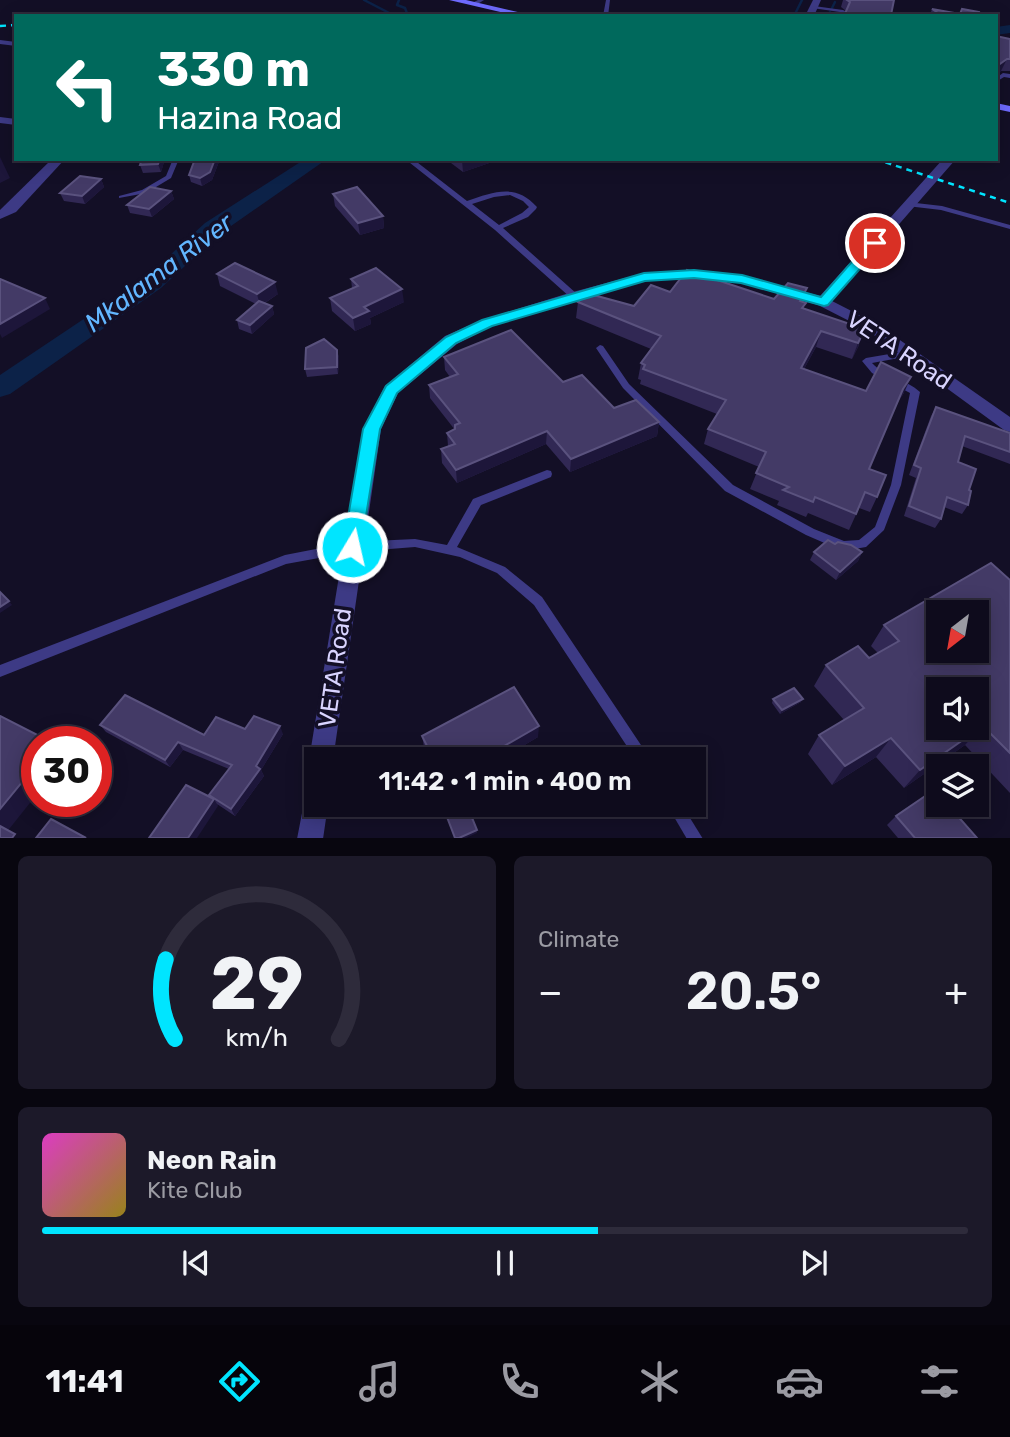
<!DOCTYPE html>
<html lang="en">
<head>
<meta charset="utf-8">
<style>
	:root { --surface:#0e0b1c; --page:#1c1929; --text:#f1f3f6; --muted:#9b9ba3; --line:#2e2b3b; --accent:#00e5ff }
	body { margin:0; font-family:Rubik,sans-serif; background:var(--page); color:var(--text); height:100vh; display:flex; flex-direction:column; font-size:26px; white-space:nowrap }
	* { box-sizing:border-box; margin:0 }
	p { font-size:23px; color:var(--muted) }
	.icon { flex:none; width:38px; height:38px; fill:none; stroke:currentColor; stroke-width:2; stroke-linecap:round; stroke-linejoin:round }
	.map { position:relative; height:838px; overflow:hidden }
	.side { display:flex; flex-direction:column; gap:18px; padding:18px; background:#08060f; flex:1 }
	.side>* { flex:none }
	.top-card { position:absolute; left:14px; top:14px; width:984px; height:147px; border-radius:0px; box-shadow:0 4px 18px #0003,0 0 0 2px var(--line); background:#00695c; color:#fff; overflow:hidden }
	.needle { width:46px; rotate:211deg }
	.tools { position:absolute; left:926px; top:600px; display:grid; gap:14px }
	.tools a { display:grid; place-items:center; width:63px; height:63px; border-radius:0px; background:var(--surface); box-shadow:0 4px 18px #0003,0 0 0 2px var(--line); font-size:35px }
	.speed { position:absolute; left:21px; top:726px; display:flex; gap:14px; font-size:35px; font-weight:700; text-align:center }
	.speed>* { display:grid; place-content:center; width:91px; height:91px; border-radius:50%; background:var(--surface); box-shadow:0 4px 18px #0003,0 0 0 2px var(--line); line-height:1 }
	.speed .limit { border:10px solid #d22; background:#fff; color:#111 }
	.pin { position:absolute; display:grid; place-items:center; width:60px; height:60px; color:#fff; margin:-30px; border:4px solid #fff; border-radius:50%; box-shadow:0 2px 7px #0007 }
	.me { position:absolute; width:77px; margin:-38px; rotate:9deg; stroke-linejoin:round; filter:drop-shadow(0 0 5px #0008) }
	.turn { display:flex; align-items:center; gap:24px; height:147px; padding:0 28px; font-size:32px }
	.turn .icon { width:91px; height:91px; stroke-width:2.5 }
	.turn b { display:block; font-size:49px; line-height:60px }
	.big { font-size:52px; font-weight:600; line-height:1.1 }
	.side .card { flex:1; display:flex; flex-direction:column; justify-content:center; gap:10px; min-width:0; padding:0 24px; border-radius:10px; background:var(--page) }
	.side .dial { align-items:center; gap:0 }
	.dial svg { height:182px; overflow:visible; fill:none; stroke:var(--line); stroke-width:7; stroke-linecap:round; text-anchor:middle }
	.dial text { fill:var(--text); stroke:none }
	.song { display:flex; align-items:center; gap:21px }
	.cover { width:84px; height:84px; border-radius:10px; background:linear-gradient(135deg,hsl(310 70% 55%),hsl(50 70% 35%)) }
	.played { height:7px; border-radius:4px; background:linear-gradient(90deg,var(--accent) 60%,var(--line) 60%) }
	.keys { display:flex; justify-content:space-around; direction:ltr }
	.heat { display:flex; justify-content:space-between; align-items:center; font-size:38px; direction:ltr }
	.side .tiles { flex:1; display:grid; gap:18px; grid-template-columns:1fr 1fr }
	.card:last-child { grid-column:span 2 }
	.trip { position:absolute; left:304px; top:747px; width:402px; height:70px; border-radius:0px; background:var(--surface); box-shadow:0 4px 18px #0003,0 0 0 2px var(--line); font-weight:600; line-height:70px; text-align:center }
	.dock { display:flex; height:112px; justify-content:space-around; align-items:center; background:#06040b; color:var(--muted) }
	.dock .icon { width:49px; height:49px }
	.dock .on { color:var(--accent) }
	.dock b { font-size:32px; color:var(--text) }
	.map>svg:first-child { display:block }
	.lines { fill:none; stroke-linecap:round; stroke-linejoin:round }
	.stream { stroke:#0c2248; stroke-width:2.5 }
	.river { fill:#0c2248; fill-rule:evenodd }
	.service { fill:#3d3a85; fill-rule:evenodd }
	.minor { fill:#3d3a85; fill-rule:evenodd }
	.secondary { fill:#6f6bff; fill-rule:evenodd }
	.rail { stroke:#00e5ff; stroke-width:2.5; stroke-dasharray:6 5; stroke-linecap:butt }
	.wall { fill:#312854 }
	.shaded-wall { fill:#1d163a }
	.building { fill:#433a66; stroke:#5a527e; stroke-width:2; fill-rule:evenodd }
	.route { fill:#00e5ff; stroke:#0095a6; stroke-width:2 }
	.labels { text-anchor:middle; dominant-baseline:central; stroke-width:7; stroke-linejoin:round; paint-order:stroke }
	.street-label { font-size:24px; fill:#d9d4ff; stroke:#130f26 }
	.water-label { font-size:26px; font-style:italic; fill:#62b6ff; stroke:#130f26 }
</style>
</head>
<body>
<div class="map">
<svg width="1010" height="839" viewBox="0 0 1010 839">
	<rect width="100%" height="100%" fill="#130f26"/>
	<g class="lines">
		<!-- stream -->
		<g class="stream">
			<path d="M364,0l31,16"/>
			<path d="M399,0l-2,5 8,3 3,8"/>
			<path d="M832,8l3,-6"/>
			<path d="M794,16l8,-16"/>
			<path d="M828,16l2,-4"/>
		</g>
		<!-- river -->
		<g class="river">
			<path d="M1010,25v8l-14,2v-8z"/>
			<path d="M305,159h22l-106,74 -60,55 -151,106 -10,3v-22l145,-97 60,-55z"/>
		</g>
		<!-- service -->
		<g class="service">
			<path d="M478,0h6l-8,5h-4v-2z"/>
			<path d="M606,0h4l-2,16h-5z"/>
			<path d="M814,6l29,4 2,1 -1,5h-5l1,-4 -28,-4z"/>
			<path d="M0,40l16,2v4l-16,-2z"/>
			<path d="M1003,73l7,1v4l-6,-1 -8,5v-4z"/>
			<path d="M173,159h6l-8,19 -25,15 -27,5v-2l23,-6 24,-14z"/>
			<path d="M405,159h8l54,42c27,-9 49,-18 70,6l-1,2 -8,8 -25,11 74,66v4h-6l-76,-68zM510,195l13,6 6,6 -7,6 -23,12 -27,-21 22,-7z"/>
			<path d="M907,202l35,4 68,19v4l-69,-19 -34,-4z"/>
			<path d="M600,345l3,1 26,38 104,101 81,44 30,12 15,-1 16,-13 16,-42 19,-92 -38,-20 -10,-12 4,-3 41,-7 3,1 1,2 -1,2 -38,7c13,14 34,16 48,29l-19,93 -17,45 -18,17 -23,4 -37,-16 -81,-44 -102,-103 -27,-40z"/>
			<path d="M547,470l4,1 1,3 -1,3 -70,28 -24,42 48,20 37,30 109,163h-15l-102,-155 -37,-32 -37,-16 -45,-10 -63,5 -66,12 -286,113v-12l285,-110 67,-13 63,-3 32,6 26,-46z"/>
			<path d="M667,805h15l21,34h-16z"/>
		</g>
		<!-- minor -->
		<g class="minor">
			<path d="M813,0h8l-7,16h-9z"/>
			<path d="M0,117l16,2v6l-16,-2z"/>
			<path d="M52,159h13l-49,53 -16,7v-9z"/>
			<path d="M943,159h13l-124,142 45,23 133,93v15l-6,-2 -137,-100 -49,-25 -77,-22 -47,-5 -49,3 -66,18 -87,27 -35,18 -59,49 -17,36 -48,331h-16v11l-5,-2 -3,-9 54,-331 22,-43 60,-50 37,-16 87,-27 75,-20 50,-3 48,5 78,21z"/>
			<path d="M317,778v27h11l-5,34h-26l11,-57z"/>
		</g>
		<!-- secondary -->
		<g class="secondary">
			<path d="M449,0h17l69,16h-18z"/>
			<path d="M996,103l14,3v6l-14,-3z"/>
		</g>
		<!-- rail -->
		<g class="rail">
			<path d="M213,16h14"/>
			<path d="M0,26l16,-1"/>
			<path d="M875,159l135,44"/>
		</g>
	</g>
	<!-- wall -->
	<g class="wall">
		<path d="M843,0h51l-3,16h-47l2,-5 -5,-4z"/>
		<path d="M932,9l28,5 18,2h-42l-5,-4z"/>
		<path d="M996,36l14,3v32h-9l-5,4z"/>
		<path d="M142,159h23l-4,13 -18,1 -3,-8z"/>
		<path d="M195,159h25l-8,21 -10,6 -11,-4 -2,-7z"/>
		<path d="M451,159h50l-38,13 -12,-9z"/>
		<path d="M101,179l3,8 -19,17 -21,-3 -4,-8z"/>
		<path d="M171,191l3,8 -22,18 -22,-4 -3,-8z"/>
		<path d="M333,194l50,22 1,12 -24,7 -25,-29z"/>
		<path d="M217,274l61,20 -13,9 7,3 2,8 -22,20 -13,-5 -2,-9 19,-16 -36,-18z"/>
		<path d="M351,279l53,23 -34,16 1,6 -16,7 -23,-20 -2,-13 22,-10z"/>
		<path d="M807,288l-5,13 2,8 55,36 -7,14 -36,-12 -12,22 62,22 38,2 -7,10 -28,66 8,28 -7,15 -11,-4 -10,22 -41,-17 -2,4 -29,-12 2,-4 -29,-12 9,-22 -55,-23 4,-15 9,-15 -77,-30 1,-4 -3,-1 3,-16 10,-14 -75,-31 2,-16 56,4 36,-14 104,7z"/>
		<path d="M337,350l2,8 -1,16 -31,3 -2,-8z"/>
		<path d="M444,357l119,25 51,26 45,14 -2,14 -87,36 -24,-28 -89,39 -15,-20 -1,-14 7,-3 -1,-13 8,-3 -25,-32 -1,-13 21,-8 -5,-7z"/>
		<path d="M936,407l74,26v31l-48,-18 -4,16 11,28 -1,15 -6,9 -18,-7 -3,12 -6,9 -31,-12 12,-38 -7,-3 22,-59z"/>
		<path d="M835,544l27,8 -4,9 -22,19 -26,-20 4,-8z"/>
		<path d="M1010,580v213l-45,-48 -61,43 -28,-31 -44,28 -24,-31 11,-19 25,-15 -30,-34 12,-21 43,-7 9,-5 -7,-7 13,-21z"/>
		<path d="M773,699l28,3 -21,12 -8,-11z"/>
		<path d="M100,725l104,10 41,-6 38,5 -22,36 3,6 -29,40 -18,-12 1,2 -9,-11 20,-26 -46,-19 -13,17 -64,-35z"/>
		<path d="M422,736l116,1 -39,23h-69l-6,-13z"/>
		<path d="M896,816l81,22h-79l-11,-13z"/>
	</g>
	<!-- shaded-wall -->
	<g class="shaded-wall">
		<path d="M1007,59l-6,12 -5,4v-6l1,-3z"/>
		<path d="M0,157l10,21 -10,5z"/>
		<path d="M160,159h5l-4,13 -3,-8z"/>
		<path d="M215,159h5l-8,21 -10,6 -2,-8z"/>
		<path d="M465,159h36l-38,13 -1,-12z"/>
		<path d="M101,179l3,8 -19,17 -3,-8z"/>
		<path d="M171,191l3,8 -22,18 -3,-8z"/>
		<path d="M383,216l1,12 -24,7 -2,-12z"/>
		<path d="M275,282l3,12 -18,12 -3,-12z"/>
		<path d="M402,289l2,13 -34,16 1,6 -16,7 -2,-13 11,-11z"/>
		<path d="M45,298l5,11 -48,29 -2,-4v-10z"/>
		<path d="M272,306l2,8 -22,20 -2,-9z"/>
		<path d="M865,329l-6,16 -7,14 6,-16z"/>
		<path d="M821,331l-5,16 -20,36 5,-15z"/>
		<path d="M337,350l2,8 -1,16 -1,-7z"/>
		<path d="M911,377l-7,16 -8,12 7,-16z"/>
		<path d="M659,422l-2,14 -87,36 1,-13z"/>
		<path d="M547,431l-1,13 -89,39 -1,-13z"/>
		<path d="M862,552l-4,9 -22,19 4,-8z"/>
		<path d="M9,601l3,4 -12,8v-6z"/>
		<path d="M803,699l-2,3 -21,12 2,-4z"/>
		<path d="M280,726l3,8 -22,36 3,6 -29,40 -4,-7z"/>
		<path d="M539,726l-1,11 -39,23h-19z"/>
		<path d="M983,726l-18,19 -61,43 16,-18z"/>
		<path d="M891,738l-15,19 -44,28 13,-19z"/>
		<path d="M178,742l5,8 -13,17 -5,-7z"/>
		<path d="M37,764v30l-31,39 -6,-5v-19z"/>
		<path d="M214,799l4,7 -21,32h-9z"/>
		<path d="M477,830v3l-11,5h-7z"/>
	</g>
	<!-- building -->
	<g class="building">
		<path d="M847,0h47l-3,15 -17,-2 -1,3h-29l6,-14z"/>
		<path d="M932,9l28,5 2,-5 17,3 -1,4h-35z"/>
		<path d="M996,36l14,3v20h-3l-10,7 -1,-1z"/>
		<path d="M142,159h18l-2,5 -18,1z"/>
		<path d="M195,159h20l-5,13 -10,6 -11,-3z"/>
		<path d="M80,176l21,3 -19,17 -22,-3z"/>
		<path d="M150,187l21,4 -22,18 -22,-4z"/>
		<path d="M357,187l26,29 -25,7 -25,-29z"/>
		<path d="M235,263l40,19 -18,12 -40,-20z"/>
		<path d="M376,268l26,21 -38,18 5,4 -16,7 -23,-20 28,-12 -7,-7z"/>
		<path d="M687,270l87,29 14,-16 19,5 -7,13 6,2 -4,5 63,21 -7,14 -37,-12 -20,37 65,23 15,-29 30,15 -8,12 -34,80 17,6 -9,22 -12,-5 -9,22 -41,-17 -2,5 -30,-12 6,-3 -33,-14 10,-21 -58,-23 18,-29 -83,-31 2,-4 -4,-2 20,-27 -83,-34 8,-9 48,13 17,-21 19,7z"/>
		<path d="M0,279l45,19 -45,26z"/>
		<path d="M259,301l13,5 -22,19 -13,-5z"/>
		<path d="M511,330l52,52 19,-7 32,33 22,-8 23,22 -88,37 -24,-28 -91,39 -15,-21 14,-5 -8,-11 8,-4v-4l5,-2 -31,-38 29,-11 -14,-17z"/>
		<path d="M324,339l13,11v17l-32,2 1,-21z"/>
		<path d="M936,407l74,26v19l-45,-16 -7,26 18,7 -7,21 2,1 -3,14 -21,-8 -6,22 -32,-13 12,-38 -7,-3z"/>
		<path d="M828,540l7,4 3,-2 13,3 11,7 -22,20 -26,-20z"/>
		<path d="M991,563l19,17v173l-27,-27 -63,44 -29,-32 -46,28 -26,-31 45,-27 -38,-43 32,-19 11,12 30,-17 -15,-16zM938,612h38v39h-38zM938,690h38v38h-38z"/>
		<path d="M0,592l9,9 -9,6z"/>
		<path d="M514,687l25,39 -59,34h-46l-12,-24z"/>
		<path d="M794,688l9,11 -21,11 -9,-11z"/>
		<path d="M125,695l79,40 12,-18 29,12 9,-13 26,10 -24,40 4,3 -29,40 -22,-14 23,-30 -54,-23 -13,18 -65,-35z"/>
		<path d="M0,716l51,26h-14v22l-37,45z"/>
		<path d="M186,785l28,14 -26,39h-39z"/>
		<path d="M934,790l4,4v11h10l29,33h-62l-19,-22z"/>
		<path d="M468,808l9,22 -18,8h-4l-8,-21z"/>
		<path d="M51,819l35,19h-50z"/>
		<path d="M0,826l15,8 -3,4h-12z"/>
	</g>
	<!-- route -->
	<path class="route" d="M875,239l7,4 -2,3 -52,59 -4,1 -83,-23 -47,-5 -49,3 -153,45 -36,17 -59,50 -17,36 -19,118 -2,6 -7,2 -6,-2 -3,-6 20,-118 23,-43 60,-49 36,-17 162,-47 50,-3 48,5 79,22 50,-57z"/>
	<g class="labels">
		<!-- street labels -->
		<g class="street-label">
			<text transform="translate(899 350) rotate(34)">VETA Road</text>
			<text transform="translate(335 668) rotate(-82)">VETA Road</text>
		</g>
		<!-- water labels -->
		<g class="water-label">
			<text transform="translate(159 273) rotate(-37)">Mkalama River</text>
		</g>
	</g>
</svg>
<div class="tools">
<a><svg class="needle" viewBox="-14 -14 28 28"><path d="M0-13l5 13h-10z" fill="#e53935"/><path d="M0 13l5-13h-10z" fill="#9b9ba3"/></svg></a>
<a><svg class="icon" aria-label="sound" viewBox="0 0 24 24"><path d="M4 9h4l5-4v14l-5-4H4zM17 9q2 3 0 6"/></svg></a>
<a><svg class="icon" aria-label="layers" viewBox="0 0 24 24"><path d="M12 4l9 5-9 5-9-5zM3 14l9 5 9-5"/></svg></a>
</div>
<div class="speed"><div class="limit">30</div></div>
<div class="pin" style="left:875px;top:243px;background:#d93025"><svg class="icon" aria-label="arrive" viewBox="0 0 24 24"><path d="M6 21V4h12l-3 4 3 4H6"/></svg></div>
<svg class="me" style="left:352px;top:547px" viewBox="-20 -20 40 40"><circle r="17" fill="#00e5ff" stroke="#fff" stroke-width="3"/><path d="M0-11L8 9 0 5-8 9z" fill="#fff"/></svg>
<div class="trip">11:42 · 1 min · 400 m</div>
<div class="top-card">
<div class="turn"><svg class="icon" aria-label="left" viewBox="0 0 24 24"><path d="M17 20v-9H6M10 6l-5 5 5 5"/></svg><div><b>330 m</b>Hazina Road</div></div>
</div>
</div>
<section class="side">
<div class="tiles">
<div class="card dial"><svg viewBox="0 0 100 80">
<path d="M14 69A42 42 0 1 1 86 69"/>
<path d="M14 69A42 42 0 0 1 10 34" stroke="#00e5ff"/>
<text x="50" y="56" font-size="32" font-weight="700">29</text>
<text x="50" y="72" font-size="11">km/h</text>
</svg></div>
<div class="card"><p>Climate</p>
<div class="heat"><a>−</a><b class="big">20.5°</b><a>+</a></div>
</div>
<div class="card">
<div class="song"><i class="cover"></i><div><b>Neon Rain</b><p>Kite Club</p></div></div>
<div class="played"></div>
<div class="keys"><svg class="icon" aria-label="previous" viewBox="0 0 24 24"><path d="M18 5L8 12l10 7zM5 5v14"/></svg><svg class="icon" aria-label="pause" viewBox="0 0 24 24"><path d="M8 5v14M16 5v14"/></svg><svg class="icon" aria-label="next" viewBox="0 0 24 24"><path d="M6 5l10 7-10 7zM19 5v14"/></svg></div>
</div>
</div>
</section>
<nav class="dock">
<b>11:41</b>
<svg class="icon on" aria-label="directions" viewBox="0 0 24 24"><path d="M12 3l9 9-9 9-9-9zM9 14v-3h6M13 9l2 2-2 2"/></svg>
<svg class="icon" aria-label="music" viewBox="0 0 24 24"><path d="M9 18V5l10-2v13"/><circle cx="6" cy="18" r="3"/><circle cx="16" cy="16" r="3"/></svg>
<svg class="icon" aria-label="phone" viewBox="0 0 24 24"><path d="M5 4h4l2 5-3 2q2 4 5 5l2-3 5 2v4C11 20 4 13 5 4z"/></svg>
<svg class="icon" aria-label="climate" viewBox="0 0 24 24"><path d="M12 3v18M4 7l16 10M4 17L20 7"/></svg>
<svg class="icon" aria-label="car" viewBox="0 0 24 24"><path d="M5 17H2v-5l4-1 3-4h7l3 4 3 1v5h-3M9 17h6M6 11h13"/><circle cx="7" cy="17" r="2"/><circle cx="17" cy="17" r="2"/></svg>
<svg class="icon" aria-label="filters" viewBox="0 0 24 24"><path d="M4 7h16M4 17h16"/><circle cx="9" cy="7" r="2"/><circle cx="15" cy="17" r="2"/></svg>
</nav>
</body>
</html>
